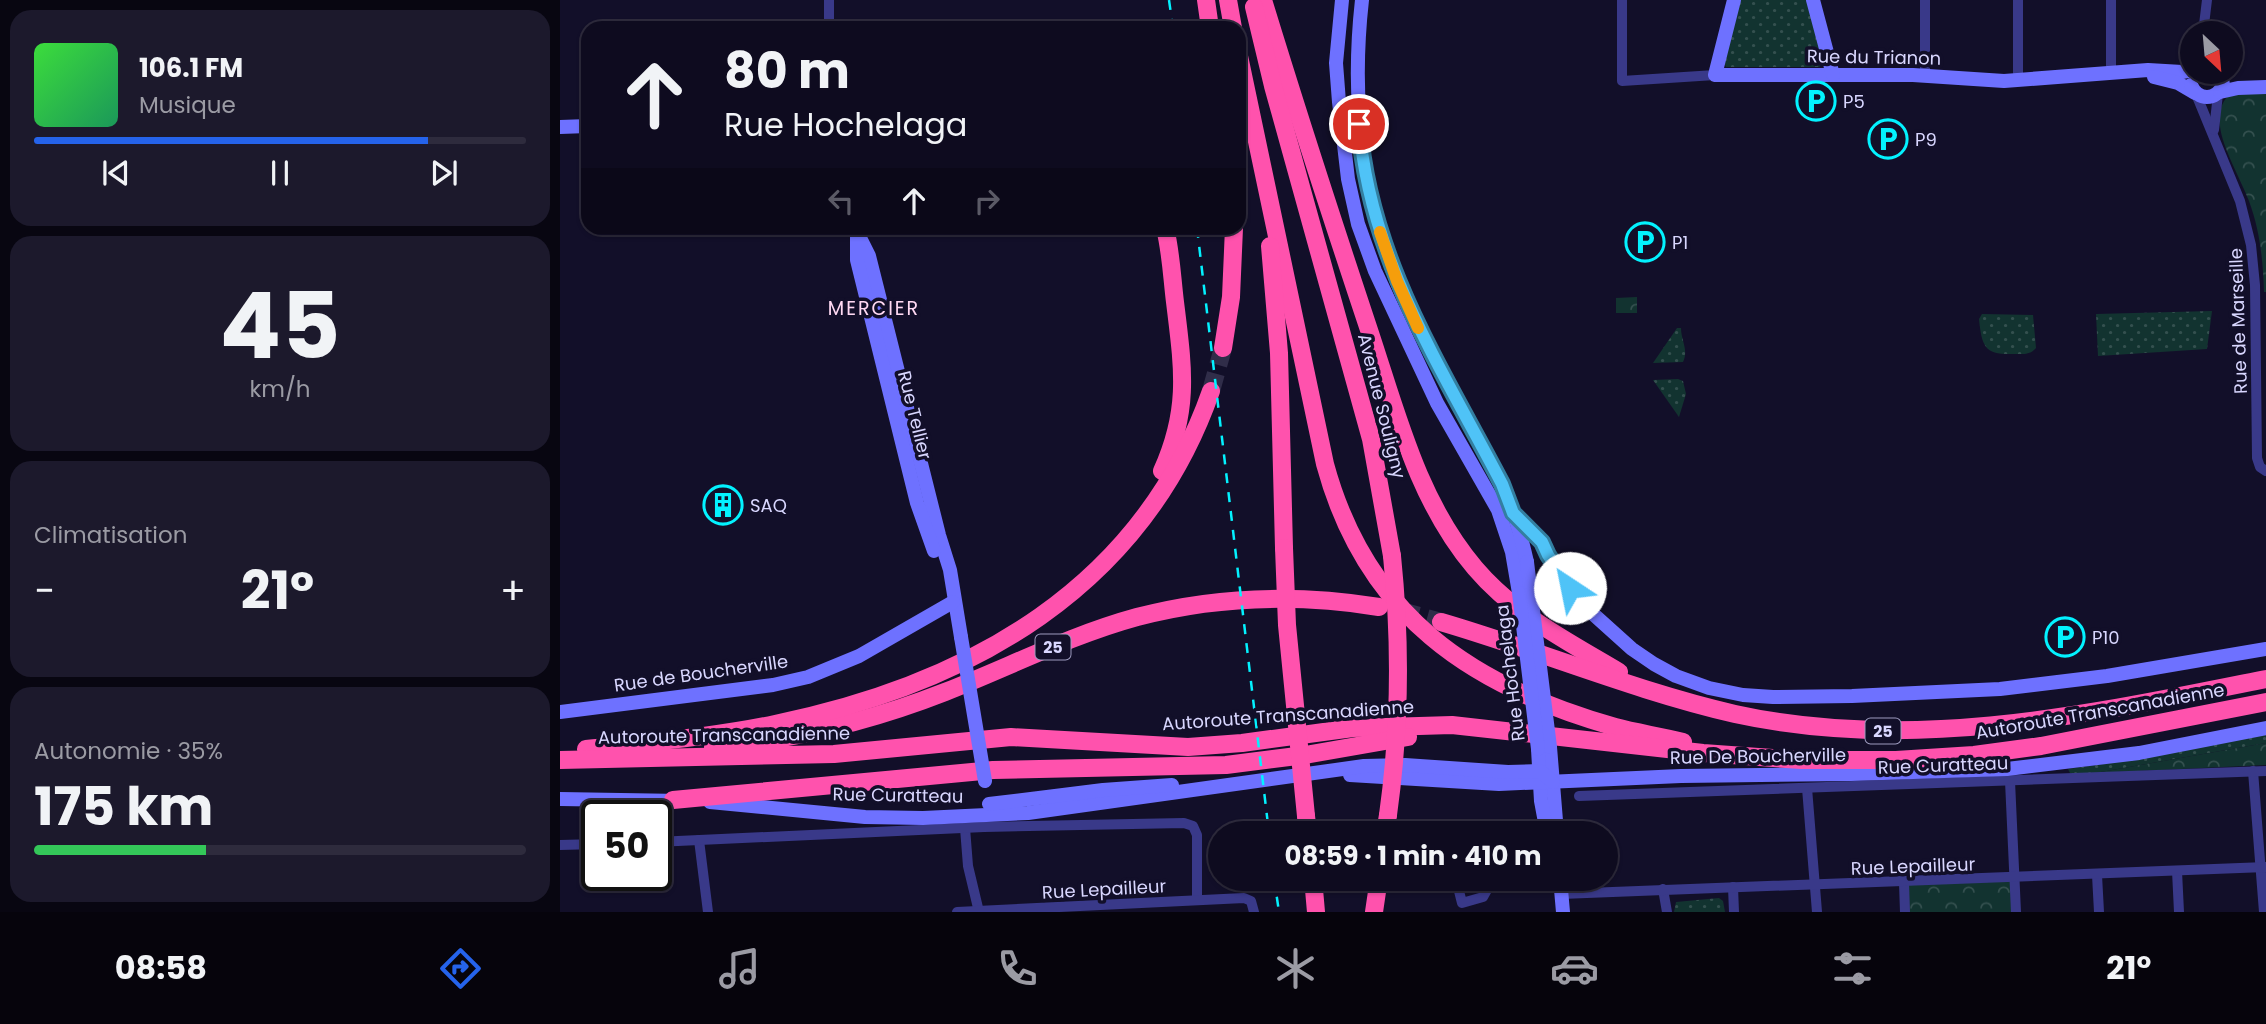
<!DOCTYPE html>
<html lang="fr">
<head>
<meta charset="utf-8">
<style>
	:root { --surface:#0e0b1f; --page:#1c192c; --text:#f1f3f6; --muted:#9b9ba4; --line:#2e2b3d; --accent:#2563eb }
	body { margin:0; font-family:Poppins,sans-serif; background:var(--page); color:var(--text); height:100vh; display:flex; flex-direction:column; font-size:26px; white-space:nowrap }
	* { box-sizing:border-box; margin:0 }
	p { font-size:23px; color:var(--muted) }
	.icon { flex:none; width:38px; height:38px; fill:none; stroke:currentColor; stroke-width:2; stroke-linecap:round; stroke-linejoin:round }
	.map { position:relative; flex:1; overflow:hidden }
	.side { display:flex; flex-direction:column; gap:10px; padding:10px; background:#080611; width:560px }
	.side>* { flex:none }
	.guide { position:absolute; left:21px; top:21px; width:665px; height:214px; border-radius:21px; box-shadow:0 2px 5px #0004,0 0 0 2px var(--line); background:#0e0b1f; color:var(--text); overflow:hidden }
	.needle { width:46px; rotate:154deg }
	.controls { position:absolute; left:1620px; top:21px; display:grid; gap:14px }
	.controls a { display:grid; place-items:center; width:63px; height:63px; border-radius:50%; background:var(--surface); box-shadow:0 2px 5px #0004,0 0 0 2px var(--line); font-size:35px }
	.speed { position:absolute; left:21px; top:800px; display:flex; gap:14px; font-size:35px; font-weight:700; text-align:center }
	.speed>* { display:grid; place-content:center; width:91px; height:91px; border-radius:50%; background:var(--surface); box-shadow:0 2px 5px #0004,0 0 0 2px var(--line); line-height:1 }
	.speed .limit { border:4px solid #111; border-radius:10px; background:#fff; color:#111 }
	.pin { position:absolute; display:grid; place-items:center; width:60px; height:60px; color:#fff; margin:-30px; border:4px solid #fff; border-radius:50%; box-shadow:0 2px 7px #0007 }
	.me { position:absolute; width:77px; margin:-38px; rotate:326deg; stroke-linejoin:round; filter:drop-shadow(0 0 5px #0008) }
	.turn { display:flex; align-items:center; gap:24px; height:147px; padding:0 28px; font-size:32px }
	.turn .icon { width:91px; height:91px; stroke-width:2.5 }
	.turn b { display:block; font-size:49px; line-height:60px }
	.lanes { display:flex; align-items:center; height:66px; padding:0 28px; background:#0003; justify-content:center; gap:35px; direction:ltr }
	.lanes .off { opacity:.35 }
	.big { font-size:52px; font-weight:700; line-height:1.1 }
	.side .card { flex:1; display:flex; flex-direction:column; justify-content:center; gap:10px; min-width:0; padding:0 24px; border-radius:21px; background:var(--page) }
	.side .dial { align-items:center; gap:0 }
	.dial b { font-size:91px; line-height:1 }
	.song { display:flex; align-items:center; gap:21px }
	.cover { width:84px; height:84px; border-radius:10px; background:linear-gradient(135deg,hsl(120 70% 55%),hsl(150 70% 35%)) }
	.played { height:7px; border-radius:4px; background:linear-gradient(90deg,var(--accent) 80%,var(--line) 80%) }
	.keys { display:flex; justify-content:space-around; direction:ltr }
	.heat { display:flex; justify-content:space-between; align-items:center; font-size:38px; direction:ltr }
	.charge { height:10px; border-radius:5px; background:linear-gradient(90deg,#34c759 35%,var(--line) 0) }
	.trip { position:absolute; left:648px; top:821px; width:410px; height:70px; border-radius:35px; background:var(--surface); box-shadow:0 2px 5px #0004,0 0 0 2px var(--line); font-weight:700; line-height:70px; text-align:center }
	.dock { display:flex; height:112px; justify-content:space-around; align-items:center; background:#06040c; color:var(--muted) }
	.dock .icon { width:49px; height:49px }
	.dock .active { color:var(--accent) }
	.dock b { font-size:32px; color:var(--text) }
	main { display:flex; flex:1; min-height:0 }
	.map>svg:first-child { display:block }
	.grass { fill:url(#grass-dots) }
	.forest { fill:url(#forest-crowns) }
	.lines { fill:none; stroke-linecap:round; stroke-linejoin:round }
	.highway-tunnel { stroke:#302d49; stroke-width:18; stroke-dasharray:18 9; stroke-linecap:butt }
	.street { stroke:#393989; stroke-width:10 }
	.secondary { stroke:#6e71ff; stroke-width:14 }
	.highway { stroke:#ff52ad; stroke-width:18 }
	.rail { stroke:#03f2ff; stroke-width:2.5; stroke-dasharray:10 9; stroke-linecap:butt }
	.secondary-bridge { stroke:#6e71ff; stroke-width:14 }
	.highway-bridge { stroke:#ff52ad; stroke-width:18 }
	.route-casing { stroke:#337fa1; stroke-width:18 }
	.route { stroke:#4fc3f7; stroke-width:12 }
	.slow { stroke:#f59e0b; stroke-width:12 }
	.labels { text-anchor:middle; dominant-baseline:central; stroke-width:7; stroke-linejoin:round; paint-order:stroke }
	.shield { fill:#120f29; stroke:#9d9bbf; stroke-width:2 }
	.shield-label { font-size:16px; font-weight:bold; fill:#d9d7ff }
	.street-label { font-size:18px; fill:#d9d7ff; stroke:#120f29 }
	.poi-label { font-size:18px; fill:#d9d7ff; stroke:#120f29; text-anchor:start }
	.neighbourhood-label { font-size:19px; letter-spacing:2px; fill:#ffd9f3; stroke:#120f29 }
</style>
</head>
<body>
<main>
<section class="side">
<div class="card">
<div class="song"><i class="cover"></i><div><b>106.1 FM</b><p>Musique</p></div></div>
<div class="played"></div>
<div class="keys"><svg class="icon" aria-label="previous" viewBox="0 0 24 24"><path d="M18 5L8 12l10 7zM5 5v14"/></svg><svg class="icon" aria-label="pause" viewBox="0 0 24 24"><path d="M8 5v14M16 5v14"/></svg><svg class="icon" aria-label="next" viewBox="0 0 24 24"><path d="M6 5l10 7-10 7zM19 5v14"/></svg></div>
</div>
<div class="card dial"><b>45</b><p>km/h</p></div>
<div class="card"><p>Climatisation</p>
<div class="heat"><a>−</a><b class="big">21°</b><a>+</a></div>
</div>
<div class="card"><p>Autonomie · 35%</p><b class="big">175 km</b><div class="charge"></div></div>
</section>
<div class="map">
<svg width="1706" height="912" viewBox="0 0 1706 912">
	<defs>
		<pattern id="grass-dots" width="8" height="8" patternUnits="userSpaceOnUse" patternTransform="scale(1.75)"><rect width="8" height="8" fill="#123330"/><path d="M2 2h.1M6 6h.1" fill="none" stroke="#34504f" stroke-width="1.8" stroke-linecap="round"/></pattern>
		<pattern id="forest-crowns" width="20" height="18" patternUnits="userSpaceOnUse" patternTransform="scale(1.75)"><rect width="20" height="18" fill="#123330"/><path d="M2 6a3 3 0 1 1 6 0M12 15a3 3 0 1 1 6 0" fill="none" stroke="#34504f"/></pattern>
	</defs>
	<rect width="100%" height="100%" fill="#120f29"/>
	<!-- grass -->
	<g class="grass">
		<path d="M1178,0h71l14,64 -4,3h-93l-2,-4z"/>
		<path d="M1652,311l-5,38 -109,7 -2,-42z"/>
		<path d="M1422,314l51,1 3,33c-6,7 -12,6 -21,6 -30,1 -33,-6 -36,-35z"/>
		<path d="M1117,328h4c0,12 8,23 2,34l-30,1z"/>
		<path d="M1118,379l5,2 3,13 -7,23 -26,-37z"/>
		<path d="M1706,734v9l-171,30h-25l-2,-4 49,-7z"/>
		<path d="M1159,898l4,3 2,11h-51l2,-10z"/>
	</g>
	<!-- forest -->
	<g class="forest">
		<path d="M1706,92v200h-2c-1,-32 -4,-61 -15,-91 -8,-21 -27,-54 -29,-75 -1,-11 0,-22 8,-30z"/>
		<path d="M1077,297v16h-21v-15z"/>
		<path d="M1706,743v22l-171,8z"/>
		<path d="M1454,878l2,34h-111l-1,-29z"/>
	</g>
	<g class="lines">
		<!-- highway-tunnel -->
		<g class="highway-tunnel">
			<path d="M651,391l12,-43"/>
			<path d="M841,611l40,11"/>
		</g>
		<!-- street -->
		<g class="street">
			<path d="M269,0v28"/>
			<path d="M1062,0v81l93,-6"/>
			<path d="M1365,0v76"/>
			<path d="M1458,0v81"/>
			<path d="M1551,0v73"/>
			<path d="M1643,33l4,-33"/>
			<path d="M1636,94l44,107 11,44 4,40 2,173 3,9 6,4"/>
			<path d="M1654,130l4,-36"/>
			<path d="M1693,771l11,141"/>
			<path d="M1450,781l6,131"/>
			<path d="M1247,788l10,124"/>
			<path d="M1019,796l687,-25"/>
			<path d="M405,828l3,38 11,46"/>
			<path d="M139,840l9,72"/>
			<path d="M96,842l328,-15 200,-4 9,3 4,9v65"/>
			<path d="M0,845l37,-1"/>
			<path d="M1617,871l2,41"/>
			<path d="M1537,875l2,37"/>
			<path d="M900,878l-2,9 4,16 21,-6 5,-9 -3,-10"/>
			<path d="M1344,883l1,29"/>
			<path d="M1173,887l1,25"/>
			<path d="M1103,889l4,23"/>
			<path d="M1001,894l705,-27"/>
			<path d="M397,912l287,-14 7,3 3,11"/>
		</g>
		<!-- secondary -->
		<g class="secondary">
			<path d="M782,0l-6,63 3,39 9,77 10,45 17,47 62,132 61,107 14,42 7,41"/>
			<path d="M802,0c-12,107 2,214 48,312 29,63 70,120 97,184 9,21 15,44 20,66"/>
			<path d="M1174,0l-19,75h198l91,6 144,-11 34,2 11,-2"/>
			<path d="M1253,0l20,75"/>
			<path d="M1594,77l24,6 17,10"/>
			<path d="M1631,85c7,16 25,16 32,0l-2,-13"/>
			<path d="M1660,92l18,-4 28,-1"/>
			<path d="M0,127l28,-1"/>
			<path d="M295,228l14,28 70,279 11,35 11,67"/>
			<path d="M297,235v25l60,243 17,48"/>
			<path d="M953,513l29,29 6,13 34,49 50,45 22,15 22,12 33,12 34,7 30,2 79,-1 148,-7 107,-13 159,-27"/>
			<path d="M0,712l213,-27 35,-8 51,-21 94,-54"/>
			<path d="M990,747l7,86"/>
			<path d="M978,749l3,52 6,32"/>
			<path d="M790,775l149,9 182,-8 170,-2 156,-5 132,-16 127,-25"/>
			<path d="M0,799l122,2"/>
			<path d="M150,802l155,15 58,1 105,-5 336,-47 41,-1 103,7 32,-1 13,11"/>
			<path d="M429,804l114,-14 69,-5"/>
			<path d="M1000,878l3,34"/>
		</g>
		<!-- highway -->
		<g class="highway">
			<path d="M646,0l4,28"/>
			<path d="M668,0l5,28"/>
			<path d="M703,0c34,111 70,222 107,333 27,81 48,168 105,235 40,47 92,73 144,104"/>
			<path d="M694,7l19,79 98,353 21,117"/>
			<path d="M679,56l86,408c41,151 145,222 290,263 22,6 45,9 68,15"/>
			<path d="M710,246l9,107 5,195"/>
			<path d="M663,348l8,-51 3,-69"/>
			<path d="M602,471c28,-62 21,-103 13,-169 -3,-24 -4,-50 -10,-74"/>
			<path d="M881,622c99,29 194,69 294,92 178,39 356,0 531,-35"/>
			<path d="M153,747c79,-7 158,-26 232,-55 64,-25 126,-57 192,-75 80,-21 161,-23 242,-10"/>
			<path d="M26,749c63,-7 127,-12 189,-25 195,-40 367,-136 436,-333"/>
			<path d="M0,760l274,-6 177,-17 177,10 54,-4 111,-15 99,-3 251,28 98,7h95l78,-5 67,-9 225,-44"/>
			<path d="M113,800l320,-30 233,-5 79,-10 103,-18"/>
			<path d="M746,816l2,17"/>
			<path d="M825,833l3,-18"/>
			<path d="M753,878l3,34"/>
			<path d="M814,912l5,-34"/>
		</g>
		<!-- rail -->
		<g class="rail">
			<path d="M609,0l4,28"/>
			<path d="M637,228l72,605"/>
			<path d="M714,878l5,34"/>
		</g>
		<!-- secondary-bridge -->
		<g class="secondary-bridge">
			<path d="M967,562l23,185"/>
			<path d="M959,593l19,156"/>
			<path d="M401,637l24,144"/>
		</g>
		<!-- highway-bridge -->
		<g class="highway-bridge">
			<path d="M724,548l3,77 19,191"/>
			<path d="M828,815c12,-86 13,-172 4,-259"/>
		</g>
	</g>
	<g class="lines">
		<!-- route casing -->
		<g class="route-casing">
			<path id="route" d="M799,124c10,135 82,243 143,360l11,29 29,29 6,13 22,33"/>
		</g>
		<!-- route -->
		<use href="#route" class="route"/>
		<!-- slow -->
		<path class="slow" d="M820,232l17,49 21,47"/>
	</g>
	<!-- icons -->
	<defs>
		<g id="parking-ring" transform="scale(2.0125)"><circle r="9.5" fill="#120f29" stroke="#03f2ff" stroke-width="1.5"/><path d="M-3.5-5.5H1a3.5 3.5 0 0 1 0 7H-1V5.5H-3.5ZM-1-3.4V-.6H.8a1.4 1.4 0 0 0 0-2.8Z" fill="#03f2ff"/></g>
		<g id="building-ring" transform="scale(2.0125)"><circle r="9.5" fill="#120f29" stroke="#03f2ff" stroke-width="1.5"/><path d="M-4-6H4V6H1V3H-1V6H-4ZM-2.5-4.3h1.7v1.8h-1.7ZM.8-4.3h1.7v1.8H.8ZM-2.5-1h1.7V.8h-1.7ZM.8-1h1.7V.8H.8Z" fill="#03f2ff"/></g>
	</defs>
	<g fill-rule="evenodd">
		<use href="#parking-ring" x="1256" y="101"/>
		<use href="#parking-ring" x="1328" y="139"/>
		<use href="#parking-ring" x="1085" y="242"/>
		<use href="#building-ring" x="163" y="505"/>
		<use href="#parking-ring" x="1505" y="637"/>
	</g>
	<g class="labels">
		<!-- shield labels -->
		<g class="shield">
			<rect x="475.5" y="634.5" width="35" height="25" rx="5"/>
			<rect x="1305.5" y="718.5" width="35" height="25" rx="5"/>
		</g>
		<g class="shield-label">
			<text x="493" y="647">25</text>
			<text x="1323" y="731">25</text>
		</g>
		<!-- street labels -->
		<g class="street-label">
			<text transform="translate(1314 57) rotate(1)">Rue du Trianon</text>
			<text transform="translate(1678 321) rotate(-92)">Rue de Marseille</text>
			<text transform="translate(822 406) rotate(76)">Avenue Souligny</text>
			<text transform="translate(355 415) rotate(76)">Rue Tellier</text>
			<text transform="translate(141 673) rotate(-8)">Rue de Boucherville</text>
			<text transform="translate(950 673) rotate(-97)">Rue Hochelaga</text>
			<text transform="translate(1540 711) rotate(-10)">Autoroute Transcanadienne</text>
			<text transform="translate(728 715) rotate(-4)">Autoroute Transcanadienne</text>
			<text transform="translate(164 735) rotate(-1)">Autoroute Transcanadienne</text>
			<text transform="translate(1198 756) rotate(-1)">Rue De Boucherville</text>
			<text transform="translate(1383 765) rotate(-2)">Rue Curatteau</text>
			<text transform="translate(338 795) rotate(1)">Rue Curatteau</text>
			<text transform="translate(1353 866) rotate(-2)">Rue Lepailleur</text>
			<text transform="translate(544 889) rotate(-3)">Rue Lepailleur</text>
		</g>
		<!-- poi labels -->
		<g class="poi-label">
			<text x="1283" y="101">P5</text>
			<text x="1355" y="139">P9</text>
			<text x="1112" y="242">P1</text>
			<text x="190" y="505">SAQ</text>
			<text x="1532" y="637">P10</text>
		</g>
		<!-- neighbourhood labels -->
		<g class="neighbourhood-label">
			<text x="314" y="308">MERCIER</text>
		</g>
	</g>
</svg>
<div class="controls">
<a><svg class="needle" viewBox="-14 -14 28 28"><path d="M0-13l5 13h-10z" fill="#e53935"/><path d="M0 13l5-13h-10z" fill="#9b9ba4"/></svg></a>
</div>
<div class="speed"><div class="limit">50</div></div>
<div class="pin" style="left:799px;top:124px;background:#d93025"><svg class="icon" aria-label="arrive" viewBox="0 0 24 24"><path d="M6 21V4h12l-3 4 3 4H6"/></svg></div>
<svg class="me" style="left:1010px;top:588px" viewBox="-20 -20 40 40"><circle r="19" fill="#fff"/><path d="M0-13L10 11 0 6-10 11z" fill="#4fc3f7"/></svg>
<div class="trip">08:59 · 1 min · 410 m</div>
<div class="guide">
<div class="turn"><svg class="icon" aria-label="ahead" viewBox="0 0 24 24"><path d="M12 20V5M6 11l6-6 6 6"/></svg><div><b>80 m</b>Rue Hochelaga</div></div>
<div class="lanes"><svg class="icon off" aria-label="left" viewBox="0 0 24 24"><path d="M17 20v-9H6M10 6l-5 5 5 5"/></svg><svg class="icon" aria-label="ahead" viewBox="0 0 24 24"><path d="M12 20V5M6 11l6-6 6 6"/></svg><svg class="icon off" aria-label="right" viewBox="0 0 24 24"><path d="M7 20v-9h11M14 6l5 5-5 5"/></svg></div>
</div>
</div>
</main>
<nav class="dock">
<b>08:58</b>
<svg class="icon active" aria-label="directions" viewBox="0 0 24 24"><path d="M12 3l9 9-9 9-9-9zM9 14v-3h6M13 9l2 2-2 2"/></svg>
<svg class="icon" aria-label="music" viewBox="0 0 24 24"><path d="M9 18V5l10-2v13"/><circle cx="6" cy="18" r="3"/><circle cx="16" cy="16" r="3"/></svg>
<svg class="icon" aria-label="phone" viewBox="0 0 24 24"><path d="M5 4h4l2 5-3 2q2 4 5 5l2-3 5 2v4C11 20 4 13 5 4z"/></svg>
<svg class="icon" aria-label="climate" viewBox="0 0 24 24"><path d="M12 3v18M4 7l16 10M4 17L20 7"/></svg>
<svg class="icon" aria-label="car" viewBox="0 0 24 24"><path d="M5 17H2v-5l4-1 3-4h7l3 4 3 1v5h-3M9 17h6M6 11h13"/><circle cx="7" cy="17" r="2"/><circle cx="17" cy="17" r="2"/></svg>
<svg class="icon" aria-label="filters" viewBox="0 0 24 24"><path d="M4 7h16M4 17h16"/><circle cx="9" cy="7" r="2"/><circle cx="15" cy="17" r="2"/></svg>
<b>21°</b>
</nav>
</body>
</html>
